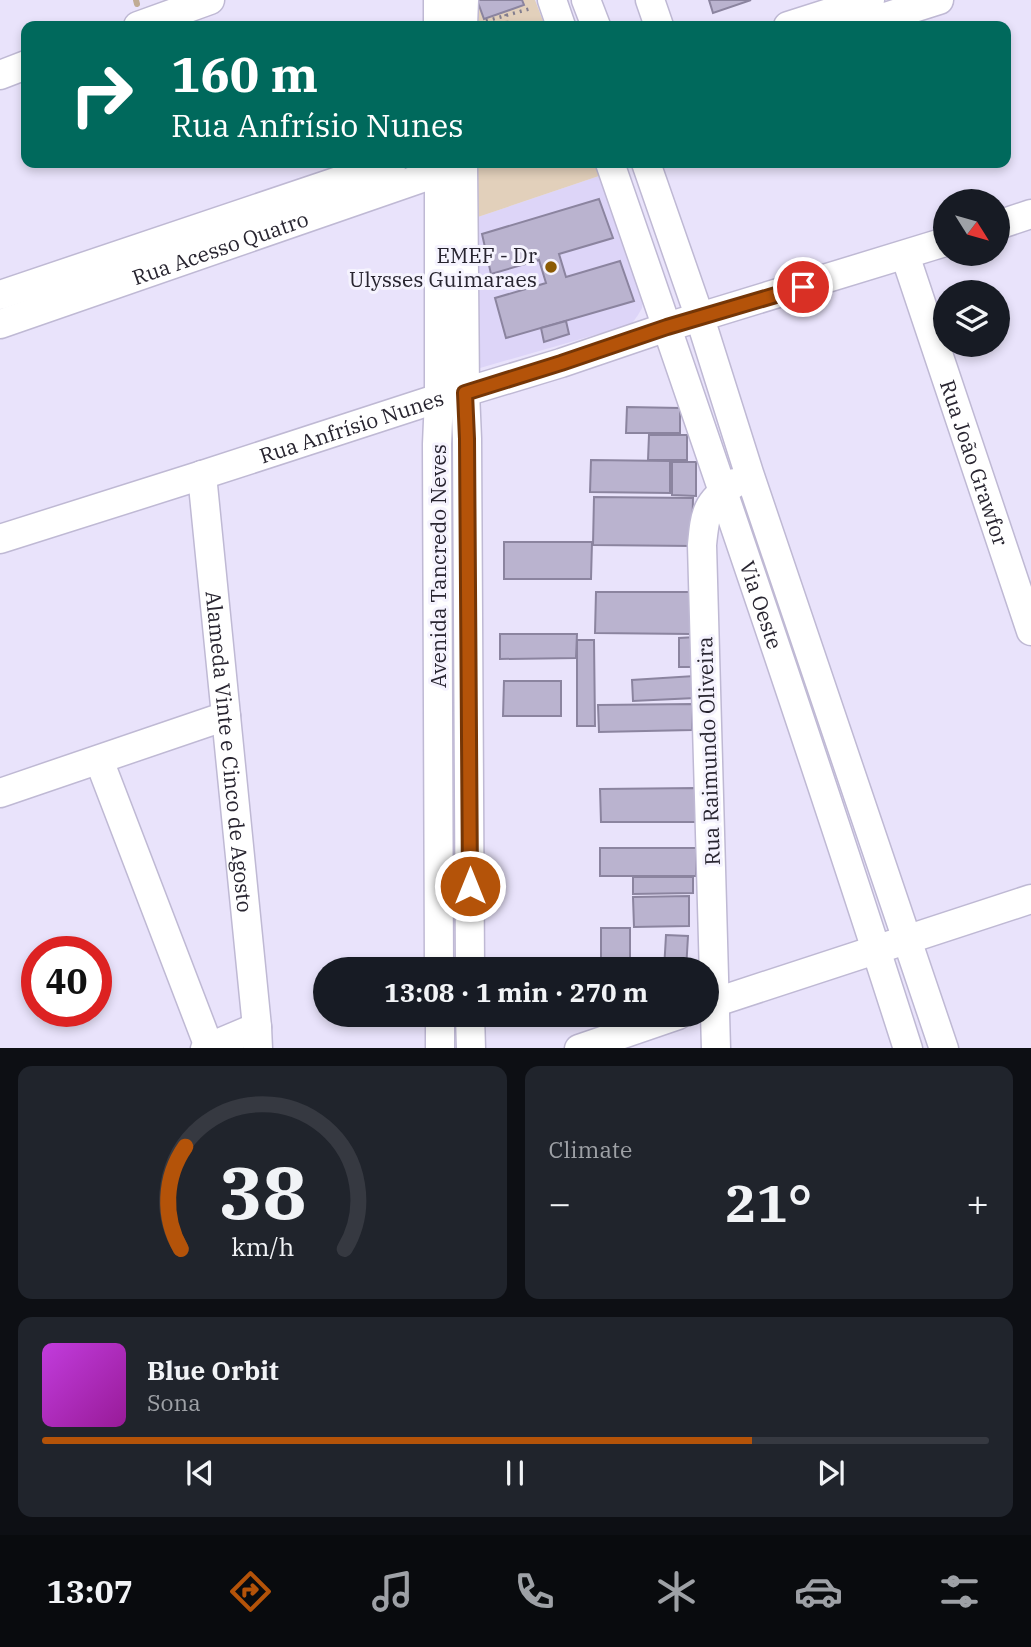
<!DOCTYPE html>
<html lang="en">
<head>
<meta charset="utf-8">
<style>
	:root { --surface:#171b24; --page:#20242c; --text:#f1f3f6; --muted:#9ea1a6; --line:#363941; --accent:#b45309 }
	body { margin:0; font-family:"IBM Plex Serif",serif; background:var(--page); color:var(--text); height:100vh; display:flex; flex-direction:column; font-size:26px; white-space:nowrap }
	* { box-sizing:border-box; margin:0 }
	p { font-size:23px; color:var(--muted) }
	.icon { flex:none; width:38px; height:38px; fill:none; stroke:currentColor; stroke-width:2; stroke-linecap:round; stroke-linejoin:round }
	.map { position:relative; height:1048px; overflow:hidden }
	.details { display:flex; flex-direction:column; gap:18px; padding:18px; background:#0d0f14; flex:1 }
	.details>* { flex:none }
	.guide { position:absolute; left:21px; top:21px; width:990px; height:147px; border-radius:14px; box-shadow:0 4px 10px #0003; background:#00695c; color:#fff; overflow:hidden }
	.needle { width:46px; rotate:127deg }
	.fabs { position:absolute; left:933px; top:189px; display:grid; gap:14px }
	.fabs a { display:grid; place-items:center; width:77px; height:77px; border-radius:50%; background:var(--surface); box-shadow:0 4px 10px #0003; font-size:35px }
	.speed { position:absolute; left:21px; top:936px; display:flex; gap:14px; font-size:35px; font-weight:700; text-align:center }
	.speed>* { display:grid; place-content:center; width:91px; height:91px; border-radius:50%; background:var(--surface); box-shadow:0 4px 10px #0003; line-height:1 }
	.speed .limit { border:10px solid #d22; background:#fff; color:#111 }
	.pin { position:absolute; display:grid; place-items:center; width:60px; height:60px; color:#fff; margin:-30px; border:4px solid #fff; border-radius:50%; box-shadow:0 2px 7px #0007 }
	.me { position:absolute; width:77px; margin:-38px; rotate:0deg; stroke-linejoin:round; filter:drop-shadow(0 0 5px #0008) }
	.turn { display:flex; align-items:center; gap:24px; height:147px; padding:0 35px; font-size:32px }
	.turn .icon { width:91px; height:91px; stroke-width:2.5 }
	.turn b { display:block; font-size:49px; line-height:60px }
	.big { font-size:52px; font-weight:700; line-height:1.1 }
	.details .widget { flex:1; display:flex; flex-direction:column; justify-content:center; gap:10px; min-width:0; padding:0 24px; border-radius:14px; background:var(--page) }
	.details .dial { align-items:center; gap:0 }
	.dial svg { height:182px; overflow:visible; fill:none; stroke:var(--line); stroke-width:7; stroke-linecap:round; text-anchor:middle }
	.dial text { fill:var(--text); stroke:none }
	.song { display:flex; align-items:center; gap:21px }
	.cover { width:84px; height:84px; border-radius:10px; background:linear-gradient(135deg,hsl(290 70% 55%),hsl(300 70% 35%)) }
	.played { height:7px; border-radius:4px; background:linear-gradient(90deg,var(--accent) 75%,var(--line) 75%) }
	.keys { display:flex; justify-content:space-around; direction:ltr }
	.heat { display:flex; justify-content:space-between; align-items:center; font-size:38px; direction:ltr }
	.details .tiles { flex:1; display:grid; gap:18px; grid-template-columns:1fr 1fr }
	.widget:last-child { grid-column:span 2 }
	.trip { position:absolute; left:313px; top:957px; width:406px; height:70px; border-radius:35px; background:var(--surface); box-shadow:0 4px 10px #0003; font-weight:700; line-height:70px; text-align:center }
	.tab-bar { display:flex; height:112px; justify-content:space-around; align-items:center; background:#090b0e; color:var(--muted) }
	.tab-bar .icon { width:49px; height:49px }
	.tab-bar .current { color:var(--accent) }
	.tab-bar b { font-size:32px; color:var(--text) }
	.map>svg:first-child { display:block }
	.built { fill:#ddd5f8 }
	.green { fill:#e2d0bb }
	.lines { fill:none; stroke-linecap:round; stroke-linejoin:round }
	.stream { stroke:#c0ac94; stroke-width:6 }
	.building { fill:#bab3cf; stroke:#8b849f; stroke-width:2 }
	.minor-casing { stroke:#bfb9d4; stroke-width:31 }
	.path { stroke:#827d8e; stroke-width:3.5; stroke-dasharray:2 5; stroke-linecap:butt }
	.minor { stroke:#fff; stroke-width:28 }
	.route-casing { stroke:#753606; stroke-width:18 }
	.route { stroke:#b45309; stroke-width:12 }
	.poi-dot { fill:#8c5b05; stroke:#f5f3fe; stroke-width:2.5 }
	.labels { text-anchor:middle; dominant-baseline:central; stroke-width:6; stroke-linejoin:round; paint-order:stroke }
	.street-label { font-size:21px; fill:#282530; stroke:#f5f3fe }
	.poi-label { font-size:21px; fill:#282530; stroke:#f5f3fe; text-anchor:end }
</style>
</head>
<body>
<div class="map">
<svg width="1031" height="1049" viewBox="0 0 1031 1049">
	<rect width="100%" height="100%" fill="#e9e3fb"/>
	<!-- built -->
	<path class="built" d="M599,176l44,123 -1,9 -4,7 -5,7 -7,4 -146,42 -5,-1 -3,-148z"/>
	<!-- green -->
	<g class="green">
		<path d="M469,0h66l10,26h-75z"/>
		<path d="M472,163h123l4,13 -127,43z"/>
	</g>
	<g class="lines">
		<!-- stream -->
		<path class="stream" d="M136,0l1,4"/>
	</g>
	<!-- building -->
	<g class="building">
		<path d="M477,0h45l2,5 -40,14z"/>
		<path d="M709,0h42l-38,13z"/>
		<path d="M599,199l14,39 -54,16 7,23 54,-16 14,40 -128,37 -11,-40 51,-15 -7,-23 -48,14 -9,-40z"/>
		<path d="M566,321l3,13 -25,8 -3,-14z"/>
		<path d="M627,407l53,1v25h-54z"/>
		<path d="M649,435h38v25h-39z"/>
		<path d="M591,460l79,1v32l-80,-1z"/>
		<path d="M672,462h24v34l-24,-1z"/>
		<path d="M594,497l99,1 -1,48 -99,-1z"/>
		<path d="M504,542h88l-1,37h-87z"/>
		<path d="M596,592h94v42l-95,-1z"/>
		<path d="M500,634h77l-1,24 -76,1z"/>
		<path d="M696,637l1,30h-18v-29z"/>
		<path d="M577,640h17l1,86h-18z"/>
		<path d="M694,676l1,22 -62,3 -1,-21z"/>
		<path d="M504,681h57v35h-58z"/>
		<path d="M692,704v26l-93,2 -1,-27z"/>
		<path d="M696,788v34h-95l-1,-33z"/>
		<rect x="600" y="848" width="96" height="28"/>
		<path d="M633,877h60v16l-60,1z"/>
		<path d="M689,896v30l-55,1 -1,-30z"/>
		<rect x="601" y="928" width="29" height="42"/>
		<path d="M666,935l22,1 -2,34h-22z"/>
		<path d="M656,960v10h-20v-9z"/>
		<path d="M575,962v8h-70v-6z"/>
	</g>
	<g class="lines">
		<!-- minor casing -->
		<g class="minor-casing">
			<g id="minor">
				<path d="M438,0v26"/>
				<path d="M552,0l9,26"/>
				<path d="M586,0l10,26"/>
				<path d="M650,0l9,26"/>
				<path d="M138,26l72,-26"/>
				<path d="M463,26l1,-26"/>
				<path d="M788,26l82,-26"/>
				<path d="M857,26l82,-26"/>
				<path d="M0,75l26,-10"/>
				<path d="M463,163l2,229 2,47 3,531"/>
				<path id="s1" d="M610,163c102,294 203,589 298,886"/>
				<path d="M646,163l54,155 49,155 195,576"/>
				<path d="M998,225l33,-11"/>
				<path id="s2" d="M905,255l126,376"/>
				<path d="M0,295l392,-132"/>
				<path id="s3" d="M0,324l439,-152"/>
				<path id="s4" d="M202,475l55,552 1,22"/>
				<path id="s5" d="M0,539l202,-64 237,-77 26,-6 96,-29 106,-36 278,-85"/>
				<path d="M99,760l110,287"/>
				<path d="M0,793l226,-77"/>
				<path d="M439,970l-2,-526 2,-46v-235"/>
				<path d="M707,1005l324,-106"/>
				<path d="M440,1015v34"/>
				<path d="M470,1015l1,34"/>
				<path d="M205,1049l52,-22"/>
				<path d="M579,1049l99,-34"/>
				<path d="M716,1049l-14,-504c3,-32 4,-43 33,-62"/>
			</g>
		</g>
		<!-- path -->
		<g class="path">
			<path d="M506,14l1,12"/>
			<path d="M486,21l43,-12"/>
		</g>
		<!-- minor -->
		<use href="#minor" class="minor"/>
	</g>
	<g class="lines">
		<!-- route casing -->
		<g class="route-casing">
			<path id="route" d="M470,886l-3,-447 -2,-46 96,-30 106,-36 136,-40"/>
		</g>
		<!-- route -->
		<use href="#route" class="route"/>
	</g>
	<!-- markers -->
	<circle class="poi-dot" cx="551" cy="267" r="7"/>
	<g class="labels">
		<!-- street labels -->
		<g class="street-label">
			<text stroke="none"><textPath href="#s3" startOffset="233">Rua Acesso Quatro</textPath></text>
			<text stroke="none"><textPath href="#s5" startOffset="369">Rua Anfrísio Nunes</textPath></text>
			<text stroke="none"><textPath href="#s2" startOffset="219">Rua João Grawfor</textPath></text>
			<text transform="translate(438 566) rotate(-90)">Avenida Tancredo Neves</text>
			<text stroke="none"><textPath href="#s1" startOffset="467">Via Oeste</textPath></text>
			<text stroke="none"><textPath href="#s4" startOffset="278">Alameda Vinte e Cinco de Agosto</textPath></text>
			<text transform="translate(708 751) rotate(-92)">Rua Raimundo Oliveira</text>
		</g>
		<!-- poi labels -->
		<g class="poi-label">
			<text x="537" y="255">EMEF - Dr<tspan x="537" dy="24">Ulysses Guimaraes</tspan></text>
		</g>
	</g>
</svg>
<div class="fabs">
<a><svg class="needle" viewBox="-14 -14 28 28"><path d="M0-13l5 13h-10z" fill="#e53935"/><path d="M0 13l5-13h-10z" fill="#9ea1a6"/></svg></a>
<a><svg class="icon" aria-label="layers" viewBox="0 0 24 24"><path d="M12 4l9 5-9 5-9-5zM3 14l9 5 9-5"/></svg></a>
</div>
<div class="speed"><div class="limit">40</div></div>
<div class="pin" style="left:803px;top:287px;background:#d93025"><svg class="icon" aria-label="arrive" viewBox="0 0 24 24"><path d="M6 21V4h12l-3 4 3 4H6"/></svg></div>
<svg class="me" style="left:470px;top:886px" viewBox="-20 -20 40 40"><circle r="17" fill="#b45309" stroke="#fff" stroke-width="3"/><path d="M0-11L8 9 0 5-8 9z" fill="#fff"/></svg>
<div class="trip">13:08 · 1 min · 270 m</div>
<div class="guide">
<div class="turn"><svg class="icon" aria-label="right" viewBox="0 0 24 24"><path d="M7 20v-9h11M14 6l5 5-5 5"/></svg><div><b>160 m</b>Rua Anfrísio Nunes</div></div>
</div>
</div>
<section class="details">
<div class="tiles">
<div class="widget dial"><svg viewBox="0 0 100 80">
<path d="M14 69A42 42 0 1 1 86 69"/>
<path d="M14 69A42 42 0 0 1 16 24" stroke="#b45309"/>
<text x="50" y="56" font-size="32" font-weight="700">38</text>
<text x="50" y="72" font-size="11">km/h</text>
</svg></div>
<div class="widget"><p>Climate</p>
<div class="heat"><a>−</a><b class="big">21°</b><a>+</a></div>
</div>
<div class="widget">
<div class="song"><i class="cover"></i><div><b>Blue Orbit</b><p>Sona</p></div></div>
<div class="played"></div>
<div class="keys"><svg class="icon" aria-label="previous" viewBox="0 0 24 24"><path d="M18 5L8 12l10 7zM5 5v14"/></svg><svg class="icon" aria-label="pause" viewBox="0 0 24 24"><path d="M8 5v14M16 5v14"/></svg><svg class="icon" aria-label="next" viewBox="0 0 24 24"><path d="M6 5l10 7-10 7zM19 5v14"/></svg></div>
</div>
</div>
</section>
<nav class="tab-bar">
<b>13:07</b>
<svg class="icon current" aria-label="directions" viewBox="0 0 24 24"><path d="M12 3l9 9-9 9-9-9zM9 14v-3h6M13 9l2 2-2 2"/></svg>
<svg class="icon" aria-label="music" viewBox="0 0 24 24"><path d="M9 18V5l10-2v13"/><circle cx="6" cy="18" r="3"/><circle cx="16" cy="16" r="3"/></svg>
<svg class="icon" aria-label="phone" viewBox="0 0 24 24"><path d="M5 4h4l2 5-3 2q2 4 5 5l2-3 5 2v4C11 20 4 13 5 4z"/></svg>
<svg class="icon" aria-label="climate" viewBox="0 0 24 24"><path d="M12 3v18M4 7l16 10M4 17L20 7"/></svg>
<svg class="icon" aria-label="car" viewBox="0 0 24 24"><path d="M5 17H2v-5l4-1 3-4h7l3 4 3 1v5h-3M9 17h6M6 11h13"/><circle cx="7" cy="17" r="2"/><circle cx="17" cy="17" r="2"/></svg>
<svg class="icon" aria-label="filters" viewBox="0 0 24 24"><path d="M4 7h16M4 17h16"/><circle cx="9" cy="7" r="2"/><circle cx="15" cy="17" r="2"/></svg>
</nav>
</body>
</html>
